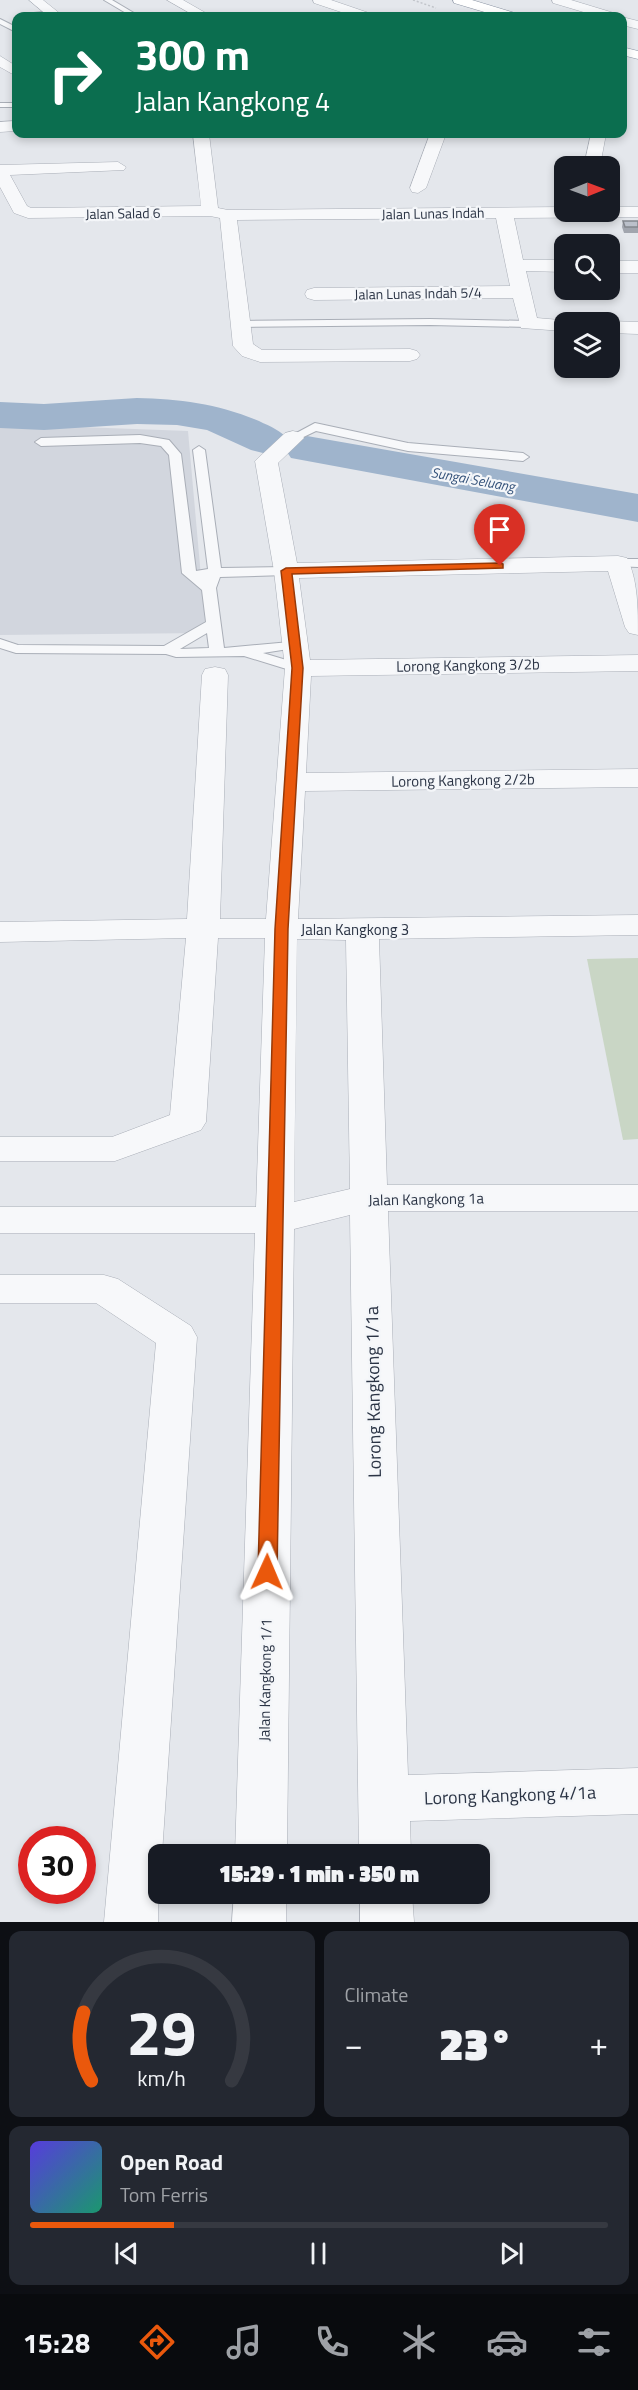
<!DOCTYPE html>
<html lang="en">
<head>
<meta charset="utf-8">
<style>
	:root { --surface:#171b24; --page:#242831; --text:#f1f3f6; --muted:#9ea1a6; --line:#363941; --accent:#ea580c }
	body { margin:0; font-family:"Titillium Web",sans-serif; background:var(--page); color:var(--text); height:100vh; display:flex; flex-direction:column; font-size:22px; white-space:nowrap }
	* { box-sizing:border-box; margin:0 }
	p { font-size:20px; color:var(--muted) }
	.icon { flex:none; width:33px; height:33px; fill:none; stroke:currentColor; stroke-width:2; stroke-linecap:round; stroke-linejoin:round }
	.map { position:relative; height:1922px; overflow:hidden }
	.panel { display:flex; flex-direction:column; gap:9px; padding:9px; background:#0d0f14; flex:1 }
	.panel>* { flex:none }
	.hud { position:absolute; left:12px; top:12px; width:615px; height:126px; border-radius:12px; box-shadow:0 3px 9px #0003; background:#0b6e4f; color:#fff; overflow:hidden }
	.needle { width:39px; rotate:89deg }
	.buttons { position:absolute; left:554px; top:156px; display:grid; gap:12px }
	.buttons a { display:grid; place-items:center; width:66px; height:66px; border-radius:12px; background:var(--surface); box-shadow:0 3px 9px #0003; font-size:30px }
	.speed { position:absolute; left:18px; top:1826px; display:flex; gap:12px; font-size:30px; font-weight:700; text-align:center }
	.speed>* { display:grid; place-content:center; width:78px; height:78px; border-radius:50%; background:var(--surface); box-shadow:0 3px 9px #0003; line-height:1 }
	.speed .limit { border:9px solid #d22; background:#fff; color:#111 }
	.pin { position:absolute; display:grid; place-items:center; width:51px; height:51px; color:#fff; margin:-62px -26px; border-radius:50% 50% 50% 0; rotate:-45deg; box-shadow:0 0 6px #0007 }
	.pin .icon { rotate:45deg }
	.me { position:absolute; width:66px; margin:-33px; rotate:1deg; stroke-linejoin:round; filter:drop-shadow(0 0 4px #0008) }
	.turn { display:flex; align-items:center; gap:21px; height:126px; padding:0 24px; font-size:27px }
	.turn .icon { width:78px; height:78px; stroke-width:2.5 }
	.turn b { display:block; font-size:42px; line-height:51px }
	.big { font-size:45px; font-weight:800; line-height:1.1 }
	.panel .tile { flex:1; display:flex; flex-direction:column; justify-content:center; gap:9px; min-width:0; padding:0 21px; border-radius:12px; background:var(--page) }
	.panel .dial { align-items:center; gap:0 }
	.dial svg { height:156px; overflow:visible; fill:none; stroke:var(--line); stroke-width:7; stroke-linecap:round; text-anchor:middle }
	.dial text { fill:var(--text); stroke:none }
	.song { display:flex; align-items:center; gap:18px }
	.cover { width:72px; height:72px; border-radius:9px; background:linear-gradient(135deg,hsl(250 70% 55%),hsl(160 70% 35%)) }
	.played { height:6px; border-radius:3px; background:linear-gradient(90deg,var(--accent) 25%,var(--line) 25%) }
	.keys { display:flex; justify-content:space-around; direction:ltr }
	.heat { display:flex; justify-content:space-between; align-items:center; font-size:33px; direction:ltr }
	.panel .tiles { flex:1; display:grid; gap:9px; grid-template-columns:1fr 1fr }
	.tile:last-child { grid-column:span 2 }
	.trip { position:absolute; left:148px; top:1844px; width:342px; height:60px; border-radius:12px; background:var(--surface); box-shadow:0 3px 9px #0003; font-weight:800; line-height:60px; text-align:center }
	.tabs { display:flex; height:96px; justify-content:space-around; align-items:center; background:#090b0e; color:var(--muted) }
	.tabs .icon { width:42px; height:42px }
	.tabs .on { color:var(--accent) }
	.tabs b { font-size:27px; color:var(--text) }
	.map>svg:first-child { display:block }
	.built { fill:#d2d6de }
	.green { fill:#c9d6c5 }
	.lines { fill:none; stroke-linecap:round; stroke-linejoin:round }
	.river { fill:#9fb4cc; fill-rule:evenodd }
	.service-casing { stroke:#a9aeb7; stroke-width:2 }
	.minor-casing { stroke:#a9aeb7; stroke-width:1 }
	.trunk-casing { stroke:#8b94a3; stroke-width:1 }
	.motorway-casing { stroke:#8b94a3; stroke-width:1 }
	.path { stroke:#c2c5cb; stroke-width:1.5; stroke-dasharray:2 2; stroke-linecap:butt }
	.service { fill:#f7f8fa; fill-rule:evenodd }
	.minor { fill:#f7f8fa; fill-rule:evenodd }
	.trunk { fill:#fff; fill-rule:evenodd }
	.motorway { fill:#fff; fill-rule:evenodd }
	.wall { fill:#a1a5ae }
	.building { fill:#bbc0ca; stroke:#83868d; stroke-width:1.5 }
	.route { fill:#ea580c; stroke:#983908; stroke-width:1.5 }
	.labels { text-anchor:middle; dominant-baseline:central; stroke-width:4.5; stroke-linejoin:round; paint-order:stroke }
	.far-street-label { font-size:14px; fill:#2b3445; stroke:#f4f6f9 }
	.far-water-label { font-size:14px; font-style:italic; fill:#34527a; stroke:#f4f6f9 }
	.street-label { font-size:15px; fill:#2b3445; stroke:#f4f6f9 }
	.near-street-label { font-size:18px; fill:#2b3445; stroke:#f4f6f9 }
</style>
</head>
<body>
<div class="map">
<svg width="638" height="1922" viewBox="0 0 638 1922">
	<rect width="100%" height="100%" fill="#e4e7ec"/>
	<!-- built -->
	<path class="built" d="M0,424l188,7 18,202 -206,2z"/>
	<!-- green -->
	<path class="green" d="M638,958v181l-15,1 -36,-181z"/>
	<g class="lines">
		<!-- river -->
		<g class="river">
			<path d="M137,398c43,1 82,6 122,23 12,6 22,9 30,20l-6,9 -16,4 -16,-4 -44,-20 -30,-5 -40,-1 -93,6 -44,-2v-26l44,2z"/>
			<path d="M307,436l331,58v28l-347,-64 -6,-9 6,-9z"/>
		</g>
		<!-- service casing -->
		<g class="service-casing">
			<g id="service">
				<path d="M104,0h8l27,16h-8z"/>
				<path d="M53,11l-3,4 -30,1 4,-2z"/>
				<path d="M0,19l16,8v5l-16,-8z"/>
				<rect x="0" y="103" width="16" height="4"/>
				<path d="M430,319l98,2 5,3 -5,3 -98,-2 -189,2 -5,-3 5,-3z"/>
				<path d="M315,423l93,20 115,10 6,4 -6,4 -115,-10 -92,-20 -23,11 -6,-4z"/>
				<path d="M140,435l29,5 12,14 15,117 12,-2 -15,-119 6,-4 6,4 16,118 65,-1 7,4 -7,4 -66,2 -4,11 8,60 77,-7 2,3 -2,3 -38,6 40,12 2,3 -2,3h-10l-49,-15 -68,1 -10,-3 -150,-1 -16,-5v-9l18,6 146,1 42,-24 -4,-32 -20,-17 -13,-118 -8,-9 -21,-3 -99,3 -6,-4 6,-4zM207,633l2,15 -29,1z"/>
				<path d="M618,559h20v8l-25,-1 -2,-3z"/>
			</g>
		</g>
		<!-- minor casing -->
		<g class="minor-casing">
			<g id="minor">
				<path d="M29,0h14l20,16h-15z"/>
				<path d="M167,0h16l28,16h-16z"/>
				<path d="M313,0h18l38,13 2,3h-18l-39,-13z"/>
				<path d="M552,0h19l43,13 2,3h-19l-44,-13z"/>
				<path d="M622,17l16,4v8l-16,-4z"/>
				<path d="M0,56l16,10v10l-16,-9z"/>
				<path d="M16,121v10l-16,1v-10z"/>
				<path d="M193,134h16l9,74 10,2 336,-3v5h45v-5h29v10l-124,1 9,42h41v12l-38,-1 11,47 34,3 1,1h-8v9l-43,-3 -8,-30 -199,2 -7,-2 -2,-4 2,-4 7,-2 196,-2 -14,-68 -259,2 16,124 9,6 148,-1 7,2 3,4 -3,4 -7,2 -150,1 -18,-6 -9,-10 -13,-128 -10,-2 -182,2 -14,-5 -14,-26v-22l118,-3 8,5 -2,3 -114,5 17,31 4,2 170,-2z"/>
				<path d="M430,134h16l-20,54 -8,5 -6,-1 -2,-4z"/>
				<path d="M591,134h15l-6,32h-16z"/>
				<rect x="609" y="261" width="29" height="12"/>
				<path d="M609,321l29,1v12l-29,-1v-11h-6z"/>
				<path d="M293,431l8,2 3,5 -26,25 19,100 321,-7 9,2c11,22 11,51 11,77l-9,-2 -4,-6 -17,-56 -309,7 11,82 328,-5v16l-327,5 -5,97 332,-4v18l-333,4 -7,128 340,-4v20l-259,4 8,246h251v26h-250l20,564 230,-7v46l-228,7 1,33h-52l-9,-639 -56,14 -7,625h-52l20,-621h-255v-26h256l9,-269h-47l-12,184 -5,8 -86,31h-115v-24h112l58,-22 16,-177 -186,4v-20l187,-3 15,-244 3,-6 10,-2 10,2 3,6 -8,244h46l19,-251 -11,-97 -19,-110 30,-28zM297,939l49,1 4,249 -56,13z"/>
				<path d="M0,1275h104l14,4 73,47 6,11 -35,517h-3l-1,68h-54l52,-579 -60,-40h-96z"/>
				<path d="M234,1893h52v29h-54z"/>
				<path d="M360,1893h52l2,29h-54z"/>
			</g>
		</g>
		<!-- trunk casing -->
		<g class="trunk-casing">
			<path id="trunk" d="M622,47l16,4v8l-16,-4z"/>
		</g>
		<!-- motorway casing -->
		<g class="motorway-casing">
			<path id="motorway" d="M453,0h19l43,13 2,3h-19l-44,-13z"/>
		</g>
		<!-- path -->
		<path class="path" d="M413,0l23,8"/>
		<!-- service -->
		<use href="#service" class="service"/>
		<!-- minor -->
		<use href="#minor" class="minor"/>
		<!-- trunk -->
		<use href="#trunk" class="trunk"/>
		<!-- motorway -->
		<use href="#motorway" class="motorway"/>
	</g>
	<!-- wall -->
	<path class="wall" d="M623,221h15v12h-14l-2,-6z"/>
	<!-- building -->
	<path class="building" d="M623,221h15v6h-13z"/>
	<!-- route -->
	<path class="route" d="M500,563l3,1v4l-211,6 11,94 -15,261 -11,643 -3,5 -7,3 -6,-3 -3,-5 17,-643 17,-261 -11,-97 5,-3z"/>
	<g class="labels">
		<!-- far-street labels -->
		<g class="far-street-label">
			<text transform="translate(123 213) rotate(-1)">Jalan Salad 6</text>
			<text transform="translate(433 213) rotate(-1)">Jalan Lunas Indah</text>
			<text transform="translate(418 293) rotate(-1)">Jalan Lunas Indah 5/4</text>
		</g>
		<!-- far-water labels -->
		<g class="far-water-label">
			<text transform="translate(473 479) rotate(10)">Sungai Seluang</text>
		</g>
		<!-- street labels -->
		<g class="street-label">
			<text transform="translate(468 665) rotate(-1)">Lorong Kangkong 3/2b</text>
			<text transform="translate(463 780) rotate(-1)">Lorong Kangkong 2/2b</text>
			<text x="355" y="929">Jalan Kangkong 3</text>
			<text transform="translate(426 1199) rotate(-1)">Jalan Kangkong 1a</text>
			<text transform="translate(265 1680) rotate(-89)">Jalan Kangkong 1/1</text>
		</g>
		<!-- near-street labels -->
		<g class="near-street-label">
			<text transform="translate(373 1392) rotate(-91)">Lorong Kangkong 1/1a</text>
			<text transform="translate(510 1795) rotate(-2)">Lorong Kangkong 4/1a</text>
		</g>
	</g>
</svg>
<div class="buttons">
<a><svg class="needle" viewBox="-14 -14 28 28"><path d="M0-13l5 13h-10z" fill="#e53935"/><path d="M0 13l5-13h-10z" fill="#9ea1a6"/></svg></a>
<a><svg class="icon" aria-label="search" viewBox="0 0 24 24"><circle cx="10" cy="10" r="6"/><path d="M15 15l6 6"/></svg></a>
<a><svg class="icon" aria-label="layers" viewBox="0 0 24 24"><path d="M12 4l9 5-9 5-9-5zM3 14l9 5 9-5"/></svg></a>
</div>
<div class="speed"><div class="limit">30</div></div>
<div class="pin" style="left:500px;top:566px;background:#d93025"><svg class="icon" aria-label="arrive" viewBox="0 0 24 24"><path d="M6 21V4h12l-3 4 3 4H6"/></svg></div>
<svg class="me" style="left:267px;top:1572px" viewBox="-20 -20 40 40"><path d="M0-17L14 15 0 8-14 15z" fill="#ea580c" stroke="#fff" stroke-width="4"/></svg>
<div class="trip">15:29 · 1 min · 350 m</div>
<div class="hud">
<div class="turn"><svg class="icon" aria-label="right" viewBox="0 0 24 24"><path d="M7 20v-9h11M14 6l5 5-5 5"/></svg><div><b>300 m</b>Jalan Kangkong 4</div></div>
</div>
</div>
<section class="panel">
<div class="tiles">
<div class="tile dial"><svg viewBox="0 0 100 80">
<path d="M14 69A42 42 0 1 1 86 69"/>
<path d="M14 69A42 42 0 0 1 10 34" stroke="#ea580c"/>
<text x="50" y="56" font-size="32" font-weight="700">29</text>
<text x="50" y="72" font-size="11">km/h</text>
</svg></div>
<div class="tile"><p>Climate</p>
<div class="heat"><a>−</a><b class="big">23°</b><a>+</a></div>
</div>
<div class="tile">
<div class="song"><i class="cover"></i><div><b>Open Road</b><p>Tom Ferris</p></div></div>
<div class="played"></div>
<div class="keys"><svg class="icon" aria-label="previous" viewBox="0 0 24 24"><path d="M18 5L8 12l10 7zM5 5v14"/></svg><svg class="icon" aria-label="pause" viewBox="0 0 24 24"><path d="M8 5v14M16 5v14"/></svg><svg class="icon" aria-label="next" viewBox="0 0 24 24"><path d="M6 5l10 7-10 7zM19 5v14"/></svg></div>
</div>
</div>
</section>
<nav class="tabs">
<b>15:28</b>
<svg class="icon on" aria-label="directions" viewBox="0 0 24 24"><path d="M12 3l9 9-9 9-9-9zM9 14v-3h6M13 9l2 2-2 2"/></svg>
<svg class="icon" aria-label="music" viewBox="0 0 24 24"><path d="M9 18V5l10-2v13"/><circle cx="6" cy="18" r="3"/><circle cx="16" cy="16" r="3"/></svg>
<svg class="icon" aria-label="phone" viewBox="0 0 24 24"><path d="M5 4h4l2 5-3 2q2 4 5 5l2-3 5 2v4C11 20 4 13 5 4z"/></svg>
<svg class="icon" aria-label="climate" viewBox="0 0 24 24"><path d="M12 3v18M4 7l16 10M4 17L20 7"/></svg>
<svg class="icon" aria-label="car" viewBox="0 0 24 24"><path d="M5 17H2v-5l4-1 3-4h7l3 4 3 1v5h-3M9 17h6M6 11h13"/><circle cx="7" cy="17" r="2"/><circle cx="17" cy="17" r="2"/></svg>
<svg class="icon" aria-label="filters" viewBox="0 0 24 24"><path d="M4 7h16M4 17h16"/><circle cx="9" cy="7" r="2"/><circle cx="15" cy="17" r="2"/></svg>
</nav>
</body>
</html>
